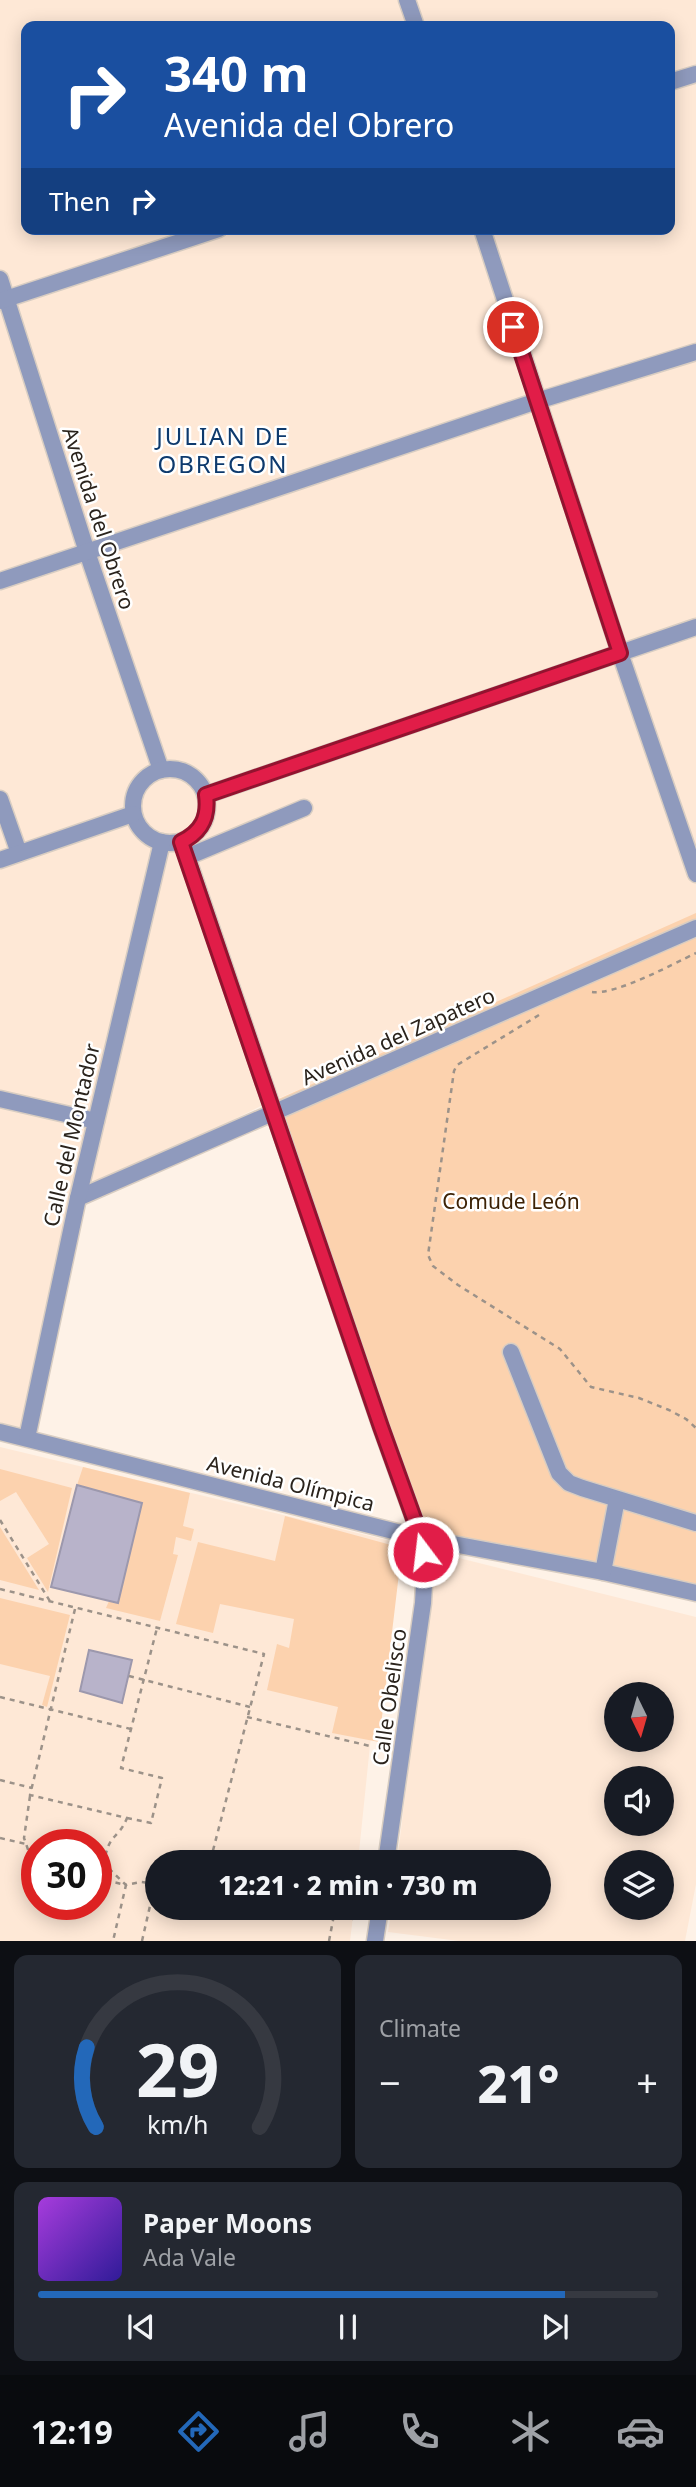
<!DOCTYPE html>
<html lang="en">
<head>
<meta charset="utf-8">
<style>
	:root { --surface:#171b24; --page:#242831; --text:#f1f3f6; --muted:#9ea1a6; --line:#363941; --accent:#2368b9 }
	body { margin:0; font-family:"Noto Sans",sans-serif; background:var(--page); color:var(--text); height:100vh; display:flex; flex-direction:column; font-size:26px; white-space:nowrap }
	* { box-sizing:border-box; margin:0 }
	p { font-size:23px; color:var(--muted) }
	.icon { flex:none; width:38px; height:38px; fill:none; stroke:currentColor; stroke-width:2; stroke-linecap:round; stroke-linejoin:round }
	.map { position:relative; height:1941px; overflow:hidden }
	.details { display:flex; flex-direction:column; gap:14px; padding:14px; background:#0d0f14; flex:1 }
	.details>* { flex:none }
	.top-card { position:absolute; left:21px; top:21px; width:654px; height:214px; border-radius:14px; box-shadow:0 4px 18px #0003; background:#1a4fa0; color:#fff; overflow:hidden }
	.needle { width:46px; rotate:175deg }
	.tools { position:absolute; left:604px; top:1682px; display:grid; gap:14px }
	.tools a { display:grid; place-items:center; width:70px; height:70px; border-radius:50%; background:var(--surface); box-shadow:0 4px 18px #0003; font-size:35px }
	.speed { position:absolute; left:21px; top:1829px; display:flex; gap:14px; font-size:35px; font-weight:700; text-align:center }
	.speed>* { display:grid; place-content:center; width:91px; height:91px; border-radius:50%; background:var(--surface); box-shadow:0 4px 18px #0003; line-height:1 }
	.speed .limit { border:10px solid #d22; background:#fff; color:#111 }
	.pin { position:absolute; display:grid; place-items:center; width:60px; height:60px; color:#fff; margin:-30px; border:4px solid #fff; border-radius:50%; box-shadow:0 2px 7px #0007 }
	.me { position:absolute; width:77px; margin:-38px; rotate:345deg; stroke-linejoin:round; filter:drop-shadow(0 0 5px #0008) }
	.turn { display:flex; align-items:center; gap:24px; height:147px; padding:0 28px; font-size:32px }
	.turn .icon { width:91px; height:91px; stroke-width:2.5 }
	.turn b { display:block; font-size:49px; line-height:60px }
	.then { display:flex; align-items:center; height:66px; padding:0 28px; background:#0003; gap:14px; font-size:26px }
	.big { font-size:52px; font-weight:800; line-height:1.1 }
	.details .widget { flex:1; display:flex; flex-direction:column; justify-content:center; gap:10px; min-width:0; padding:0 24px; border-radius:14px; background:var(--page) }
	.details .dial { align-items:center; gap:0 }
	.dial svg { height:182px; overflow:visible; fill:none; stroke:var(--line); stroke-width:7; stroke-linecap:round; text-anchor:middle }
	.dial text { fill:var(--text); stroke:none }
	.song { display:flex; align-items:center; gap:21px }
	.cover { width:84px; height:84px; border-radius:10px; background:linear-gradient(135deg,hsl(280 70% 55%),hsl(250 70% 35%)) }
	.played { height:7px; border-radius:4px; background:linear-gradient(90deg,var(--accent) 85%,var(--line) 85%) }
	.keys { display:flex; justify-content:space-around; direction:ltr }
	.heat { display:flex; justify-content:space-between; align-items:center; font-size:38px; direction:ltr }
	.details .tiles { flex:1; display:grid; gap:14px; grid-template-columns:1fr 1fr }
	.widget:last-child { grid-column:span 2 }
	.trip { position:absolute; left:145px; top:1850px; width:406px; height:70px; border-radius:35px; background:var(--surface); box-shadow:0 4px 18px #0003; font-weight:800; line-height:70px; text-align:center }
	.tabs { display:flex; height:112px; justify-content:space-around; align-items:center; background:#090b0e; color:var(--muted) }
	.tabs .icon { width:49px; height:49px }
	.tabs .on { color:var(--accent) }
	.tabs b { font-size:32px; color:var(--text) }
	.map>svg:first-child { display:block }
	.built { fill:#fee8d6; fill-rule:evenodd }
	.green { fill:#fcd2ae }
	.building { fill:#b8b3ca; stroke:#9c98ad; stroke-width:2 }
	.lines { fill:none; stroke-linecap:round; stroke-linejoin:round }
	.minor-casing { stroke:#d8cdc2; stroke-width:19 }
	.path { stroke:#9c9289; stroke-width:2.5; stroke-dasharray:5 5; stroke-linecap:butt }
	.minor { stroke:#8f9abd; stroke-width:16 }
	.route-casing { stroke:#92132f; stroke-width:18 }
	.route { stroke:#e11d48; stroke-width:12 }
	.labels { text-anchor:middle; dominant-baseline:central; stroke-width:5; stroke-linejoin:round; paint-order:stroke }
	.street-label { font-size:21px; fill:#2a231c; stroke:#fff }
	.park-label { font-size:21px; fill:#3d2205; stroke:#fff }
	.quarter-label { font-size:24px; letter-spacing:2px; fill:#0e3a6d; stroke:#fff }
</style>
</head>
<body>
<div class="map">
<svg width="696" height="1941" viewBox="0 0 696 1941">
	<rect width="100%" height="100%" fill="#fef2e7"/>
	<!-- built -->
	<g class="built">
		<path d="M0,0h696v922l-431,182 -192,96 -53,231 -20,-5zM26,26h644v203h-644z"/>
		<path d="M0,1447l391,94 -33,321h-200v46h196l-4,33h-350zM37,1844h59v60h-59z"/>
		<path d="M435,1552l261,65v267l-11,57h-226l-71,-9 4,-24h147v-46h-142zM616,1694h46v46h-46zM616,1778h46v46h-46zM616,1862h46v46h-46z"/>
	</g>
	<!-- green -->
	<g class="green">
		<path d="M696,913v675l-269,-58 -162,-425z"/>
		<path d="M83,1467l107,26 -7,33 11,3 -3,12 -15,-4 -3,17 5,1 -18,66 -54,-13 3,-7 9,2 24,-100 -65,-18z"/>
		<path d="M0,1469l72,19 -24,104 -21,-34 22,-14 -33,-52 -16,9z"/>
		<path d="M285,1516l117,32 -23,194 -47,-9 6,-26 -71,-17 10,-46 12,4 5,-29 -74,-15 -7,29 -37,-9 22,-82 77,19z"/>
		<path d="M0,1527l39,63 -39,-10z"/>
		<path d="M0,1598l70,17 -23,92 -5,-2 8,-29 -50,-12z"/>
	</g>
	<!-- building -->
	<g class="building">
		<path d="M77,1485l65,18 -24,100 -67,-16z"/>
		<path d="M89,1650l43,10 -10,43 -42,-12z"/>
	</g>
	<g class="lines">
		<!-- minor casing -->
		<g class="minor-casing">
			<g id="minor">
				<path d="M407,0l9,26"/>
				<path d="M670,82l26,-8"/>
				<path d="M482,229l138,424 76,221"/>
				<path d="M0,279l87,273 74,218"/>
				<path d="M0,301l219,-72"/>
				<path d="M0,581l537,-180 159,-49"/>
				<circle cx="170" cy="806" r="37"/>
				<path d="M206,795l490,-168"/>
				<path d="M0,799l19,54"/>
				<path d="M182,842l199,585 40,111 4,28 -2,37 -37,259"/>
				<path d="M187,857l117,-49"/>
				<path d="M0,860l133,-46"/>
				<path d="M0,1099l96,22"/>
				<path d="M78,1198l618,-270"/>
				<path d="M511,1352l48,121 10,10 13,5 114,35"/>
				<path d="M0,1432l421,106 182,34 93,21"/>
				<path d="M27,1438l51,-240 84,-356"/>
				<path d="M603,1572l14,-73"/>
				<path d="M375,1941l5,-33"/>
			</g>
		</g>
		<!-- path -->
		<g class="path">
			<path d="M592,992c24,3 79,-27 104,-39"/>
			<path d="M539,1015l-82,50 -3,6 -26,184 5,11 25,19 102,64 31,38 48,11 30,12 17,9 10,9"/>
			<path d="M0,1520l51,83"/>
			<path d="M0,1589l264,65 -54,208"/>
			<path d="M75,1609l-45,186 97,23c-9,22 -19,15 -23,46l22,21 15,-3 17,2"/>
			<path d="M129,1676l121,31"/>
			<path d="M0,1697l131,32"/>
			<path d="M247,1717l123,29"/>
			<path d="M0,1780l32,8"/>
			<path d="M30,1796l-6,42 9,26 4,1"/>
			<path d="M127,1818l24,5 11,-45 -41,-10 36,-140"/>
			<path d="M0,1838l26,6"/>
			<path d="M96,1878l30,7 -13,56"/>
			<path d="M301,1908l52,11"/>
			<path d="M142,1941l13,-57"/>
			<path d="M329,1941l5,-26"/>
		</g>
		<!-- minor -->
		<use href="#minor" class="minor"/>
	</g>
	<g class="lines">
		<!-- route casing -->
		<g class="route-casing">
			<path id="route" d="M423,1552l-2,-14 -40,-111 -200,-585c21,-10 28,-25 25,-47l414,-142 -107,-326"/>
		</g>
		<!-- route -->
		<use href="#route" class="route"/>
	</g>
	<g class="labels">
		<!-- street labels -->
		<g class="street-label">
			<text transform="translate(99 518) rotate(72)">Avenida del Obrero</text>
			<text transform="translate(398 1036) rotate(-24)">Avenida del Zapatero</text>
			<text transform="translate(71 1135) rotate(-77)">Calle del Montador</text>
			<text transform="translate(291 1483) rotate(14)">Avenida Olímpica</text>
			<text transform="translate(389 1697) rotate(-82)">Calle Obelisco</text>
		</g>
		<!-- park labels -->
		<g class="park-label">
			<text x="511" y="1201">Comude León</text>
		</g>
		<!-- quarter labels -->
		<g class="quarter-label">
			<text x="223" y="435">JULIAN DE<tspan x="223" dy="28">OBREGON</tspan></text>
		</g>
	</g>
</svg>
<div class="tools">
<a><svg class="needle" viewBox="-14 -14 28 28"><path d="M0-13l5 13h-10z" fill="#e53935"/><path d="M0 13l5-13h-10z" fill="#9ea1a6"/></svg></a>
<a><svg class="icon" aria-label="sound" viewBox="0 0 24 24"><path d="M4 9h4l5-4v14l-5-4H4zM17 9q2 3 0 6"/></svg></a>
<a><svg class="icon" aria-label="layers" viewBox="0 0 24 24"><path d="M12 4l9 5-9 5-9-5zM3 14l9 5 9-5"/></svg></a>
</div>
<div class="speed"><div class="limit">30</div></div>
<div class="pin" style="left:513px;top:327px;background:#d93025"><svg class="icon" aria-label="arrive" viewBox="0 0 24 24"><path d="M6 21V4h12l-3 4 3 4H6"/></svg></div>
<svg class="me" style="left:423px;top:1552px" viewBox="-20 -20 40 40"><circle r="17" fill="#e11d48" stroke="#fff" stroke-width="3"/><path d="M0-11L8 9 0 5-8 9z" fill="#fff"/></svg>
<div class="trip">12:21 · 2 min · 730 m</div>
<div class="top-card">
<div class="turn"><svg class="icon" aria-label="right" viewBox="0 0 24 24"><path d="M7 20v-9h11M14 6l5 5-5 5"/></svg><div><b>340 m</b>Avenida del Obrero</div></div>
<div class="then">Then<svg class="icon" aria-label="right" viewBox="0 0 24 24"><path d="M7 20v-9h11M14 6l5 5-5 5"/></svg></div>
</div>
</div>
<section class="details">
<div class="tiles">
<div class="widget dial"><svg viewBox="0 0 100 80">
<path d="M14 69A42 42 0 1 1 86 69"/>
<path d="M14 69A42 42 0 0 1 10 34" stroke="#2368b9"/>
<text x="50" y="56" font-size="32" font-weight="700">29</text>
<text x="50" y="72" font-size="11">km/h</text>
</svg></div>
<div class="widget"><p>Climate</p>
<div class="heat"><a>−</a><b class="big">21°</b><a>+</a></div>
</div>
<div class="widget">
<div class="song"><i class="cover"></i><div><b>Paper Moons</b><p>Ada Vale</p></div></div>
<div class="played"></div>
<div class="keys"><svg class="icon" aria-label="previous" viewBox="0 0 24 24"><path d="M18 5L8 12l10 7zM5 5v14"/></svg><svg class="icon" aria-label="pause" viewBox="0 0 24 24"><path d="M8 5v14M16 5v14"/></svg><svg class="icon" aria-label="next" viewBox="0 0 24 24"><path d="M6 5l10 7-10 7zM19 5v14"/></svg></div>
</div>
</div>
</section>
<nav class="tabs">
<b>12:19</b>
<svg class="icon on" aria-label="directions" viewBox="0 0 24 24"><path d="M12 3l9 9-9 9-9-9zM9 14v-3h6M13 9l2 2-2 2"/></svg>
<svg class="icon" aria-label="music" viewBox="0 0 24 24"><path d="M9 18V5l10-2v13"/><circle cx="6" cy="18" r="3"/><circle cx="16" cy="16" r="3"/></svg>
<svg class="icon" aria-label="phone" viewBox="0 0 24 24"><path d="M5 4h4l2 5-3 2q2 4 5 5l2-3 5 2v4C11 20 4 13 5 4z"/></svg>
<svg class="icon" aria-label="climate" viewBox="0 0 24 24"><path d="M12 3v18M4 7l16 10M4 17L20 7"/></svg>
<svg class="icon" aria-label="car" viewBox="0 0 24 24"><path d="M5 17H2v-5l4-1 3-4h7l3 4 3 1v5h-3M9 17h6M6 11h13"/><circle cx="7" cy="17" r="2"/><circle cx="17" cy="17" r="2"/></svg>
</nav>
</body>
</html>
